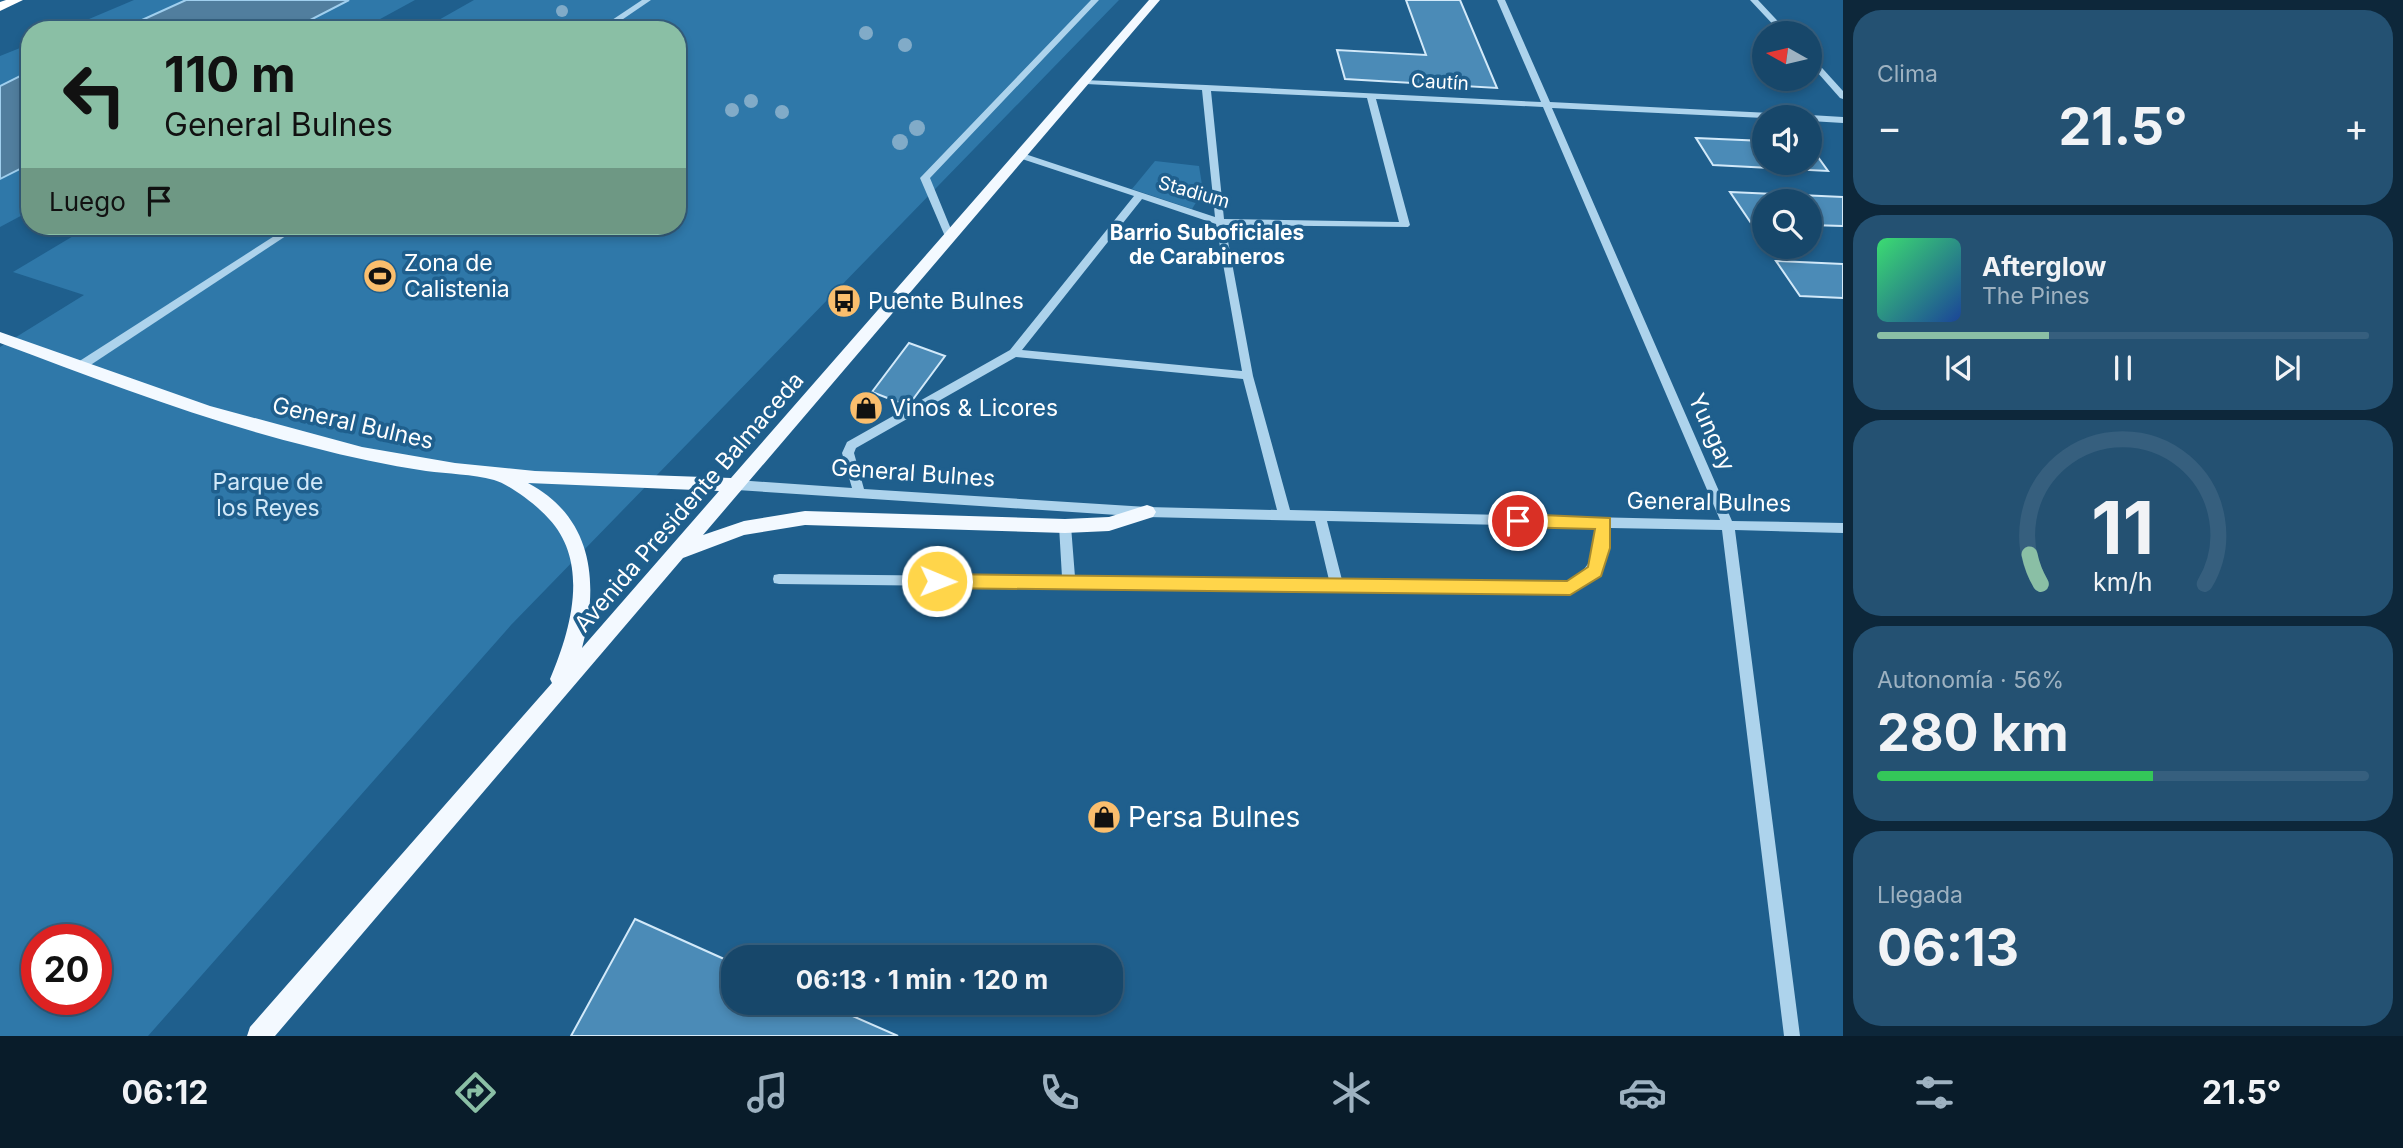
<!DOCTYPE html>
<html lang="es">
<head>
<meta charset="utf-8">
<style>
	:root { --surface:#17476a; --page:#245172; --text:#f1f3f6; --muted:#9eb2c1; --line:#365f7e; --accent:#8abfa5 }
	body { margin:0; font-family:Inter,sans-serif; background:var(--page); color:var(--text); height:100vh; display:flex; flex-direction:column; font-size:26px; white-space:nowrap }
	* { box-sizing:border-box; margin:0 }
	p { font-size:23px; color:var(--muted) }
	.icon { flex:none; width:38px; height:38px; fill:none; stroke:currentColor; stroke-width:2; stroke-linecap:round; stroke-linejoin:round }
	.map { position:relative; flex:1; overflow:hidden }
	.drawer { display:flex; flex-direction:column; gap:10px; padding:10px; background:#0d273a; width:560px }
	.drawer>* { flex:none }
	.top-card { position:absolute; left:21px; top:21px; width:665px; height:214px; border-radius:28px; box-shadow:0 4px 10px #0003,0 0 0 2px var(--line); background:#8abfa5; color:#111; overflow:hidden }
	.needle { width:46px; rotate:278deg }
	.fabs { position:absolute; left:1752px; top:21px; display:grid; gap:14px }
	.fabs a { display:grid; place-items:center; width:70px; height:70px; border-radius:50%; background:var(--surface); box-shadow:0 4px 10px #0003,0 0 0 2px var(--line); font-size:35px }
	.speed { position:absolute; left:21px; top:924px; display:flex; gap:14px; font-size:35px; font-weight:700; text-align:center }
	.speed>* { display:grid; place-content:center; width:91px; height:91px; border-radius:50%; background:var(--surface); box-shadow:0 4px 10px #0003,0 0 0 2px var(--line); line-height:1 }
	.speed .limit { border:10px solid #d22; background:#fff; color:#111 }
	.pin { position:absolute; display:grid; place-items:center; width:60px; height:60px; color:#fff; margin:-30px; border:4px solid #fff; border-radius:50%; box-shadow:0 2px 7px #0007 }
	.me { position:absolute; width:77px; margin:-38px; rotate:91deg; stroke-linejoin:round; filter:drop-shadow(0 0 5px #0008) }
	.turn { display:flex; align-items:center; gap:24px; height:147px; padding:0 28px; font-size:32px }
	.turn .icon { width:91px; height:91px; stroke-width:2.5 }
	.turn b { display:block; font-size:49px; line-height:60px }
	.then { display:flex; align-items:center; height:66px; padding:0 28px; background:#0003; gap:14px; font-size:26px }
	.big { font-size:52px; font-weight:700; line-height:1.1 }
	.drawer .card { flex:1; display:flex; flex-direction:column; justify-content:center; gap:10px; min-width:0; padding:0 24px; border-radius:28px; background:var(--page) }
	.drawer .dial { align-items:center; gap:0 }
	.dial svg { height:182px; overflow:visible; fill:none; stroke:var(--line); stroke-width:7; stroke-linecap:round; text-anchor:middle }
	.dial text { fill:var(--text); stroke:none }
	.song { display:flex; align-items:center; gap:21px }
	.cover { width:84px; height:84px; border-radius:10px; background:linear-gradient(135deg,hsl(140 70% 55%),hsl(220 70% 35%)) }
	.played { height:7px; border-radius:4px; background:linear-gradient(90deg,var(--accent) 35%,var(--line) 35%) }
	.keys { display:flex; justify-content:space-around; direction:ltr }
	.heat { display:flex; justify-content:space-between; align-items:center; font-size:38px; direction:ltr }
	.charge { height:10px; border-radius:5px; background:linear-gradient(90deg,#34c759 56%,var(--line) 0) }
	.trip { position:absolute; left:721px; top:945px; width:402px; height:70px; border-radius:28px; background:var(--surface); box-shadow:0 4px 10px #0003,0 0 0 2px var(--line); font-weight:700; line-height:70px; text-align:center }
	.tabs { display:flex; height:112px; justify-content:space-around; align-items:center; background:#091c2a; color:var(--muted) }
	.tabs .icon { width:49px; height:49px }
	.tabs .active { color:var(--accent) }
	.tabs b { font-size:32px; color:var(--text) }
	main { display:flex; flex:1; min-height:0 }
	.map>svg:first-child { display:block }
	.green { fill:#2f78a9; fill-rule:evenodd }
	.water { fill:#517e9e; stroke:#a0cfee; stroke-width:2 }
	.building { fill:#4b8bb7; stroke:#d2e9f9; stroke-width:2 }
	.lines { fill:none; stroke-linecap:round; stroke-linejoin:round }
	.minor { fill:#add3ec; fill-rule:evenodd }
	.major { fill:#f3f9ff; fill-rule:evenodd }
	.highway { fill:#fff; fill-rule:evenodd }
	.tree { fill:#81abc8 }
	.route { fill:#ffd54a; stroke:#a68a30; stroke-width:2 }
	.labels { text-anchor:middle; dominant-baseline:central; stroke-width:7; stroke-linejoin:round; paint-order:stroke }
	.far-street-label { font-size:19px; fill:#fff; stroke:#1f5f8d }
	.far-neighbourhood-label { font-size:21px; font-weight:bold; fill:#fff; stroke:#1f5f8d }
	.poi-label { font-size:23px; fill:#fff; stroke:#1f5f8d; text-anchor:start }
	.street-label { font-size:23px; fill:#fff; stroke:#1f5f8d }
	.park-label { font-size:23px; fill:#d2e9f9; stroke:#1f5f8d }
	.near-poi-label { font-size:28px; fill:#fff; stroke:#1f5f8d; text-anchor:start }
</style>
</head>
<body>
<main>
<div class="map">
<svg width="1843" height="1036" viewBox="0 0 1843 1036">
	<rect width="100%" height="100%" fill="#1f5f8d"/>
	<!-- green -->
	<g class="green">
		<path d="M134,0h281l-55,30h-297z"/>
		<path d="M474,0h645l-608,625 -363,411h-148v-689l84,-52 -71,-23 77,-46h587v-196h-256zM37,940h59v59h-59z"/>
		<path d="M30,44v167l-30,16v-171z"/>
		<path d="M1155,161l44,5 4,25 -11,18 -60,-20z"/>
	</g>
	<!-- water -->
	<g class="water">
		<path d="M186,0h163l-58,30h-171z"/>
		<path d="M30,71v93l-30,15v-93z"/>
	</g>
	<!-- building -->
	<g class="building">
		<path d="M1406,0h54l37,88 -152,-9 -8,-29 89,5z"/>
		<path d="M1696,138l68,3v22h46v-17l18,25 -115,-6z"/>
		<path d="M1730,192l113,5v29l-33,-1v-24h-46v22h-13z"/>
		<path d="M1776,261l67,3v34l-43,-2z"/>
		<path d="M909,343l36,13 -37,50 -36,-14z"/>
		<path d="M635,919l98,44v40h90l75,33h-327z"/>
	</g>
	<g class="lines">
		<!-- minor -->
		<g class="minor">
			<path d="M642,0h9l-44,30h-10z"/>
			<path d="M1091,0h8l-169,178 25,61 -2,2h-6l-27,-63z"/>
			<path d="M1497,0h8l45,102 242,12 4,3 -32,1 -212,-10 180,413 111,2v10l-108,-3 65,506h-16l-62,-506 -112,-2c-2,28 -11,54 -40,65l-791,-9 -5,-1 -1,-4 1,-4 5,-1 283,3 -3,-51 2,-4h8l2,4 4,51 254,3 -14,-59 -168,-4 -410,-27 -6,-5 6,-5 115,8 -10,-35 5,-11 163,-92 124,-154 -115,-38v-4h6l190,63 -13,-127 -116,-6 -4,-2 1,-2 123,5 335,17zM1211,91l156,7 32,124 -175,-3zM1376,99l167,8 177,413 -430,-10 -37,-134 -28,-151 183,2 2,-2zM1142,199l74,25 26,147 -220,-21zM1016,357l227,22 34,131 -130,-3 -283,-18 -10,-36 2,-5zM1327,521l270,6c-2,29 -5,38 -29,56l-226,-3z"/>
			<path d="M1750,0h8l31,33h-8z"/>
			<path d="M1810,58h3l30,33v8l-3,-1 -30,-34z"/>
			<path d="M1810,115l33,2v6l-33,-2v-4h-4z"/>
			<path d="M290,226h11l-215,142h-8l-1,-3 1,-3z"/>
		</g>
		<!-- major -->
		<path class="major" d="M1149,0h11l-457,535 41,-14 61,-10 260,8 44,-2 38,-12 6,2 3,5 -3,5 -44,14 -44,2 -260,-8 -61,10 -61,23 -408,478h-28l3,-9 302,-344 -2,-4c21,-49 40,-116 -1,-160 -11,-13 -40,-35 -55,-39 -22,-6 -46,-6 -68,-9 -39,-6 -77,-14 -115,-24 -106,-26 -209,-66 -311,-104v-11l210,74 152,41 93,16 80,8 196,7zM528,483l191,8 -137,157c17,-64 12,-130 -54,-165z"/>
		<!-- highway -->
		<path class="highway" d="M6,0h17l-23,11v-9z"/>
	</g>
	<!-- trees -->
	<g class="tree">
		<circle cx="562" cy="11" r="6"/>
		<circle cx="866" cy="33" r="7"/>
		<circle cx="905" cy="45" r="7"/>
		<circle cx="751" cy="101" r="7"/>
		<circle cx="732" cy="110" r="7"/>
		<circle cx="782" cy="112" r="7"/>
		<circle cx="917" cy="128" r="8"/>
		<circle cx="900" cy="142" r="8"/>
	</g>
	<!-- route -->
	<path class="route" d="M1518,514l92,4v30l-9,28 -31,19 -633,-7 -8,-7 8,-7 630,7 21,-14 7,-38 -77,-2 -8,-6z"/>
	<!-- icons -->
	<defs>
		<g id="stadium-disc" transform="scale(1.75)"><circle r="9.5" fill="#fabe6d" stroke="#1f5f8d"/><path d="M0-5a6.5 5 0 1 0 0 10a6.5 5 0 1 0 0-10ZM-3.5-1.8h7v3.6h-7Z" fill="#111"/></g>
		<g id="bus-disc" transform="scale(1.75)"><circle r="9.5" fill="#fabe6d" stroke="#1f5f8d"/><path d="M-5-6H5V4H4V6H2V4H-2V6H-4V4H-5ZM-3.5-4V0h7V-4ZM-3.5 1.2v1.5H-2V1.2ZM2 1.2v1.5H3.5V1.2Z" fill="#111"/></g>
		<g id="shop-disc" transform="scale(1.75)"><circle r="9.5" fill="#fabe6d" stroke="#1f5f8d"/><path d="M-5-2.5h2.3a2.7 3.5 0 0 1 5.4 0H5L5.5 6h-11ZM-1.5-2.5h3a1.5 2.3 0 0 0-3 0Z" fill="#111"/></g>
	</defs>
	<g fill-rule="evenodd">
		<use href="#stadium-disc" x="380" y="276"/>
		<use href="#bus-disc" x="844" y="301"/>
		<use href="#shop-disc" x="866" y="408"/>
		<use href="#shop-disc" x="1104" y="817"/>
	</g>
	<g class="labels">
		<!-- far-street labels -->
		<g class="far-street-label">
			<text transform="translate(1440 82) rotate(3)">Cautín</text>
			<text transform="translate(1194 192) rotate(16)">Stadium</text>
		</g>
		<!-- far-neighbourhood labels -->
		<g class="far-neighbourhood-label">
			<text x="1207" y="232">Barrio Suboficiales<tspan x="1207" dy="24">de Carabineros</tspan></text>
		</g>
		<!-- poi labels -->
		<g class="poi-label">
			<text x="404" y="263">Zona de<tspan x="404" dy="26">Calistenia</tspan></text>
			<text x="868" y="301">Puente Bulnes</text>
			<text x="890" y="408">Vinos &amp; Licores</text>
		</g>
		<!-- street labels -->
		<g class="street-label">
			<text transform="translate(353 423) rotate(13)">General Bulnes</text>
			<text transform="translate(1712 432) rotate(66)">Yungay</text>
			<text transform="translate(913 473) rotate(4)">General Bulnes</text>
			<text transform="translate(689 502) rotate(-49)">Avenida Presidente Balmaceda</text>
			<text transform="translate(1709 502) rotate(1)">General Bulnes</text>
		</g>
		<!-- park labels -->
		<g class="park-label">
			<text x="268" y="482">Parque de<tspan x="268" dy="26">los Reyes</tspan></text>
		</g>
		<!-- near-poi labels -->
		<g class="near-poi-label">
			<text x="1128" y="817">Persa Bulnes</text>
		</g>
	</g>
</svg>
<div class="fabs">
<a><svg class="needle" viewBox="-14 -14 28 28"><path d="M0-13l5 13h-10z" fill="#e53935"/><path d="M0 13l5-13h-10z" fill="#9eb2c1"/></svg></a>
<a><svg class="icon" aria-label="sound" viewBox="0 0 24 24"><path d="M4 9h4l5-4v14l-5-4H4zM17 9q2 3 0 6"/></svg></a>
<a><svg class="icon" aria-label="search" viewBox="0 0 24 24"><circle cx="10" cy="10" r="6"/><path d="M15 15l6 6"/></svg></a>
</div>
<div class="speed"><div class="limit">20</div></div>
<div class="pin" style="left:1518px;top:521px;background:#d93025"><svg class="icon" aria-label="arrive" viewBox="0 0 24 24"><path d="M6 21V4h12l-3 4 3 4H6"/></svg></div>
<svg class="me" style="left:937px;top:581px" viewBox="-20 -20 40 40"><circle r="17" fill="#ffd54a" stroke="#fff" stroke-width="3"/><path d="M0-11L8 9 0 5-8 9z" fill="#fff"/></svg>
<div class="trip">06:13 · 1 min · 120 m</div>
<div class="top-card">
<div class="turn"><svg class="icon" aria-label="left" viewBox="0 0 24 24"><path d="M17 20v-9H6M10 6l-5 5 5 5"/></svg><div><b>110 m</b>General Bulnes</div></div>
<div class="then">Luego<svg class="icon" aria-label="arrive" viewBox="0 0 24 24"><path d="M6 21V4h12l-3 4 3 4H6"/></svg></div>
</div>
</div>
<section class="drawer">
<div class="card"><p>Clima</p>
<div class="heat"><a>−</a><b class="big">21.5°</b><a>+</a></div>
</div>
<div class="card">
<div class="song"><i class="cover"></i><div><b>Afterglow</b><p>The Pines</p></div></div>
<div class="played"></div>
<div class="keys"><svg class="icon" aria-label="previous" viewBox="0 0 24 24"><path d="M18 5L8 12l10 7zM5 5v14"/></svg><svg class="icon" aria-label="pause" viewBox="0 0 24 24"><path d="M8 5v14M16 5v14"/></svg><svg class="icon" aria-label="next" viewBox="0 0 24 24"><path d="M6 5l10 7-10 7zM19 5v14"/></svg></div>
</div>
<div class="card dial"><svg viewBox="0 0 100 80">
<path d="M14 69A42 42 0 1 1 86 69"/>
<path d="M14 69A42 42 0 0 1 9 56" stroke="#8abfa5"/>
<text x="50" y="56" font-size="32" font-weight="700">11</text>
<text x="50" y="72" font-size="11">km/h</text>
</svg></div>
<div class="card"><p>Autonomía · 56%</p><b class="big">280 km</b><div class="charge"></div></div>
<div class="card"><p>Llegada</p><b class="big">06:13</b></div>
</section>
</main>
<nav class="tabs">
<b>06:12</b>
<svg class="icon active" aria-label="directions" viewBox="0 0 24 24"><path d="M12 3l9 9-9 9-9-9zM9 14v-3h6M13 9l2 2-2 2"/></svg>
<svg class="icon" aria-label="music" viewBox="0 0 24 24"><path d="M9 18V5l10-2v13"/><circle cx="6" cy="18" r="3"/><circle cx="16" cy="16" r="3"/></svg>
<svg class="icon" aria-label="phone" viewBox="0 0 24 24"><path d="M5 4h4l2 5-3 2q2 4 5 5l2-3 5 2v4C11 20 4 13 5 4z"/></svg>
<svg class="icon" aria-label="climate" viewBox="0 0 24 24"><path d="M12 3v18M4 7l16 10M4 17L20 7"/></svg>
<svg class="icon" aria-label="car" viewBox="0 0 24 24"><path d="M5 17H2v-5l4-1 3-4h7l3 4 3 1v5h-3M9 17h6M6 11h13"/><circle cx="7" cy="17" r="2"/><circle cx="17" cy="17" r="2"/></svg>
<svg class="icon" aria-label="filters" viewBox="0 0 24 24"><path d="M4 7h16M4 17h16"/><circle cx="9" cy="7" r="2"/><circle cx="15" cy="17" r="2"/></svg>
<b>21.5°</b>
</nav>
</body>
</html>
